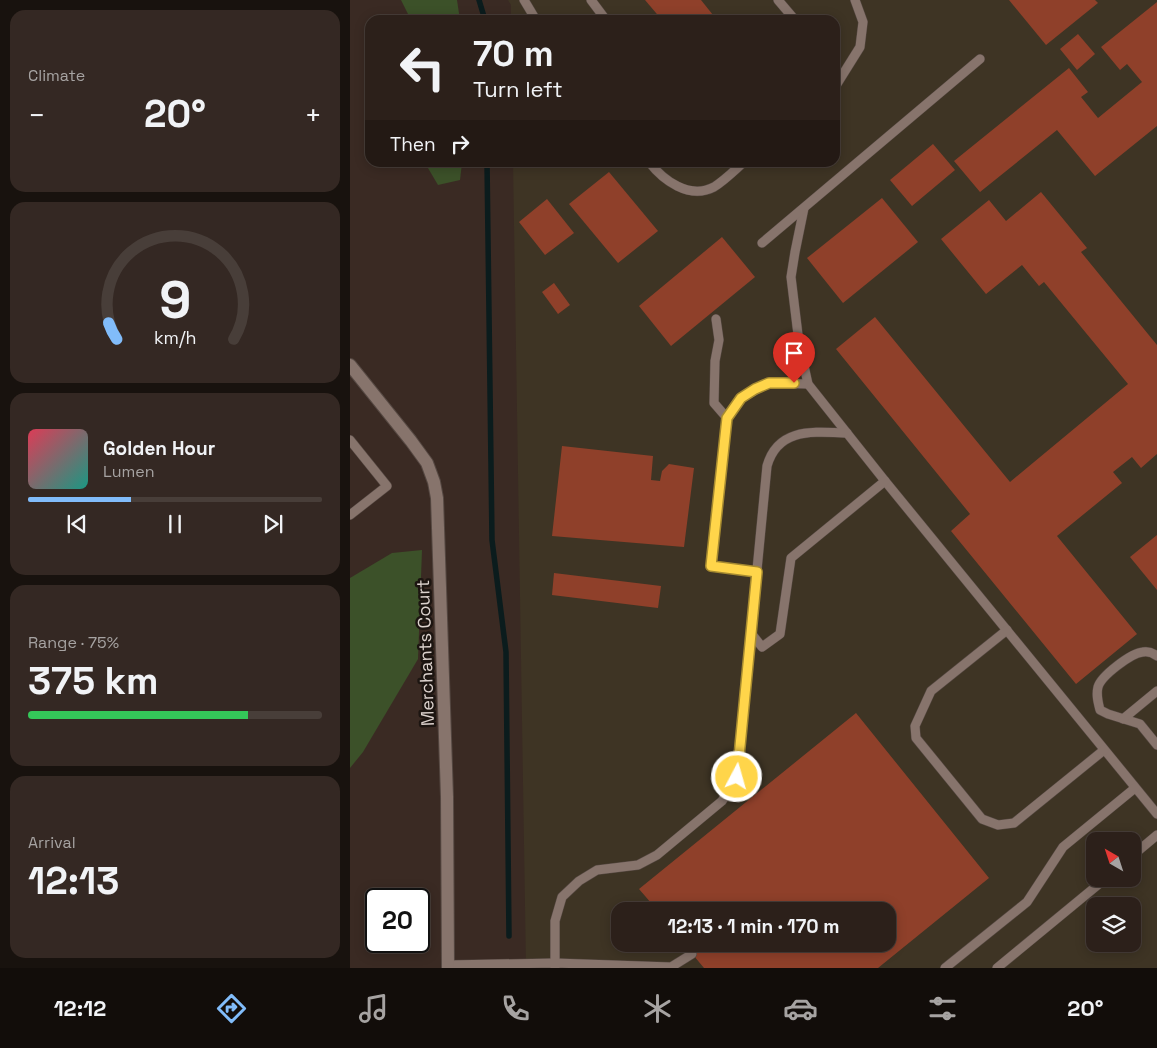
<!DOCTYPE html>
<html lang="en">
<head>
<meta charset="utf-8">
<style>
	:root { --surface:#2c201a; --page:#342823; --text:#f1f3f6; --muted:#a6a3a2; --line:#483e39; --accent:#81bcfa }
	body { margin:0; font-family:"Space Grotesk",sans-serif; background:var(--page); color:var(--text); height:100vh; display:flex; flex-direction:column; font-size:19px; white-space:nowrap }
	* { box-sizing:border-box; margin:0 }
	p { font-size:16px; color:var(--muted) }
	.icon { flex:none; width:28px; height:28px; fill:none; stroke:currentColor; stroke-width:2; stroke-linecap:round; stroke-linejoin:round }
	.map { position:relative; flex:1; overflow:hidden }
	.drawer { display:flex; flex-direction:column; gap:10px; padding:10px; background:#18120e; width:350px }
	.drawer>* { flex:none }
	.banner { position:absolute; left:15px; top:15px; width:475px; height:152px; border-radius:15px; box-shadow:0 2px 12px #0003,0 0 0 1px var(--line); background:#2c201a; color:var(--text); overflow:hidden }
	.needle { width:32px; rotate:321deg }
	.fabs { position:absolute; left:736px; top:832px; display:grid; gap:10px }
	.fabs a { display:grid; place-items:center; width:55px; height:55px; border-radius:10px; background:var(--surface); box-shadow:0 2px 12px #0003,0 0 0 1px var(--line); font-size:25px }
	.speed { position:absolute; left:15px; top:888px; display:flex; gap:10px; font-size:25px; font-weight:700; text-align:center }
	.speed>* { display:grid; place-content:center; width:65px; height:65px; border-radius:50%; background:var(--surface); box-shadow:0 2px 12px #0003,0 0 0 1px var(--line); line-height:1 }
	.speed .limit { border:2px solid #111; border-radius:8px; background:#fff; color:#111 }
	.pin { position:absolute; display:grid; place-items:center; width:42px; height:42px; color:#fff; margin:-51px -21px; border-radius:50% 50% 50% 0; rotate:-45deg; box-shadow:0 0 5px #0007 }
	.pin .icon { rotate:45deg }
	.me { position:absolute; width:55px; margin:-28px; rotate:6deg; stroke-linejoin:round; filter:drop-shadow(0 0 4px #0008) }
	.turn { display:flex; align-items:center; gap:18px; height:105px; padding:0 25px; font-size:22px }
	.turn .icon { width:65px; height:65px; stroke-width:2.5 }
	.turn b { display:block; font-size:35px; line-height:42px }
	.then { display:flex; align-items:center; height:48px; padding:0 25px; background:#0003; gap:10px; font-size:19px }
	.big { font-size:38px; font-weight:700; line-height:1.1 }
	.drawer .card { flex:1; display:flex; flex-direction:column; justify-content:center; gap:8px; min-width:0; padding:0 18px; border-radius:15px; background:var(--page) }
	.drawer .dial { align-items:center; gap:0 }
	.dial svg { height:130px; overflow:visible; fill:none; stroke:var(--line); stroke-width:7; stroke-linecap:round; text-anchor:middle }
	.dial text { fill:var(--text); stroke:none }
	.song { display:flex; align-items:center; gap:15px }
	.cover { width:60px; height:60px; border-radius:8px; background:linear-gradient(135deg,hsl(350 70% 55%),hsl(170 70% 35%)) }
	.played { height:5px; border-radius:2px; background:linear-gradient(90deg,var(--accent) 35%,var(--line) 35%) }
	.keys { display:flex; justify-content:space-around; direction:ltr }
	.heat { display:flex; justify-content:space-between; align-items:center; font-size:28px; direction:ltr }
	.charge { height:8px; border-radius:4px; background:linear-gradient(90deg,#34c759 75%,var(--line) 0) }
	.trip { position:absolute; left:261px; top:902px; width:285px; height:50px; border-radius:15px; background:var(--surface); box-shadow:0 2px 12px #0003,0 0 0 1px var(--line); font-weight:700; line-height:50px; text-align:center }
	.dock { display:flex; height:80px; justify-content:space-around; align-items:center; background:#120d0a; color:var(--muted) }
	.dock .icon { width:35px; height:35px }
	.dock .active { color:var(--accent) }
	.dock b { font-size:22px; color:var(--text) }
	main { display:flex; flex:1; min-height:0 }
	.map>svg:first-child { display:block }
	.education { fill:#3e3424; fill-rule:evenodd }
	.green { fill:#3c5129 }
	.lines { fill:none; stroke-linecap:round; stroke-linejoin:round }
	.stream { stroke:#0b1c1d; stroke-width:5.5 }
	.building { fill:#8f402a }
	.service-casing { stroke:#554842; stroke-width:10 }
	.minor-casing { stroke:#554842; stroke-width:14 }
	.service { stroke:#87746c; stroke-width:9 }
	.minor { stroke:#87746c; stroke-width:12 }
	.route-casing { stroke:#a68a30; stroke-width:12 }
	.route { stroke:#ffd54a; stroke-width:9 }
	.labels { text-anchor:middle; dominant-baseline:central; stroke-width:5; stroke-linejoin:round; paint-order:stroke }
	.street-label { font-size:18px; fill:#dcd2cd; stroke:#1c1511 }
</style>
</head>
<body>
<main>
<section class="drawer">
<div class="card"><p>Climate</p>
<div class="heat"><a>−</a><b class="big">20°</b><a>+</a></div>
</div>
<div class="card dial"><svg viewBox="0 0 100 80">
<path d="M14 69A42 42 0 1 1 86 69"/>
<path d="M14 69A42 42 0 0 1 9 59" stroke="#81bcfa"/>
<text x="50" y="56" font-size="32" font-weight="700">9</text>
<text x="50" y="72" font-size="11">km/h</text>
</svg></div>
<div class="card">
<div class="song"><i class="cover"></i><div><b>Golden Hour</b><p>Lumen</p></div></div>
<div class="played"></div>
<div class="keys"><svg class="icon" aria-label="previous" viewBox="0 0 24 24"><path d="M18 5L8 12l10 7zM5 5v14"/></svg><svg class="icon" aria-label="pause" viewBox="0 0 24 24"><path d="M8 5v14M16 5v14"/></svg><svg class="icon" aria-label="next" viewBox="0 0 24 24"><path d="M6 5l10 7-10 7zM19 5v14"/></svg></div>
</div>
<div class="card"><p>Range · 75%</p><b class="big">375 km</b><div class="charge"></div></div>
<div class="card"><p>Arrival</p><b class="big">12:13</b></div>
</section>
<div class="map">
<svg width="807" height="968" viewBox="0 0 807 968">
	<rect width="100%" height="100%" fill="#3a2a23"/>
	<!-- education -->
	<path class="education" d="M158,0h649v968h-631l-13,-805 322,-1v-142h-324v-15zM745,841h37v38h-37zM745,906h37v38h-37zM270,911h268v33h-268z"/>
	<!-- green -->
	<g class="green">
		<path d="M51,0h56l3,20h-49z"/>
		<path d="M75,163h37l-2,17 -22,5z"/>
		<path d="M72,550l-4,109 -55,93 -13,16v-190l42,-25z"/>
	</g>
	<g class="lines">
		<!-- stream -->
		<g class="stream">
			<path d="M129,0l6,20"/>
			<path d="M137,162l5,378 14,112 3,284"/>
		</g>
	</g>
	<!-- building -->
	<g class="building">
		<path d="M295,0h56l16,20h-55z"/>
		<path d="M659,0h86l3,3 -52,42z"/>
		<path d="M807,2v124l-62,50 -38,-46 -77,62 -26,-31 115,-93 19,24 -7,5 17,21 44,-36 -15,-18 -7,6 -19,-23z"/>
		<path d="M728,34l17,20 -18,16 -17,-21z"/>
		<path d="M583,144l22,26 -43,36 -22,-26z"/>
		<path d="M259,172l49,59 -40,32 -49,-59z"/>
		<path d="M691,192l46,56 -6,4 76,93v109l-16,14 -9,-11 -19,15 9,11 -65,53 80,98 -61,50 -125,-153 19,-17 -134,-165 39,-32 135,165 118,-98 -84,-102 -5,4 -17,-21 -36,29 -45,-55 48,-39 17,21z"/>
		<path d="M532,198l36,44 -75,61 -36,-45z"/>
		<path d="M197,199l27,34 -29,22 -26,-33z"/>
		<path d="M372,237l33,40 -84,69 -32,-40z"/>
		<path d="M204,283l16,22 -12,9 -16,-22z"/>
		<path d="M212,446l91,10 -2,24 9,1 2,-10 7,-7 25,4 -10,79 -132,-11z"/>
		<path d="M807,535v55l-27,-33z"/>
		<path d="M204,573l107,13 -3,22 -106,-13z"/>
		<path d="M506,713l133,165 -111,90h-174l-20,-24h204v-33h-230l-19,-22z"/>
	</g>
	<g class="lines">
		<!-- service casing -->
		<g class="service-casing">
			<g id="service">
				<path d="M174,0l12,20"/>
				<path d="M241,0l15,20"/>
				<path d="M428,0l17,20"/>
				<path d="M485,87l25,-40 3,-25 -8,-22"/>
				<path d="M299,162c14,18 40,38 65,25 10,-6 21,-17 30,-25"/>
				<path d="M454,208l-9,44 -4,25 8,66 9,41 77,97 272,333"/>
				<path d="M412,243l218,-184"/>
				<path d="M366,319l3,21 -4,21 -1,42 13,15"/>
				<path d="M0,440l37,46 -37,29"/>
				<path d="M407,572l-46,-6 16,-148 14,-20 28,-15 39,1"/>
				<path d="M657,630l-76,61 -16,35 1,12 66,81 16,6 16,-2 90,-73"/>
				<path d="M401,633l11,14 18,-13 11,-76 94,-77"/>
				<path d="M807,656c-4,-3 -9,-5 -14,-4 -12,1 -42,24 -45,35 -2,8 0,15 2,23l8,4 32,10 17,21"/>
				<path d="M773,719l34,-28"/>
				<path d="M782,856l25,-21"/>
				<path d="M98,965l107,-2 116,4 21,-13"/>
				<path d="M205,968v-47l7,-24 17,-16 18,-11 41,-5 19,-10 65,-54 15,-24 30,-311c11,-39 47,-34 80,-33"/>
				<path d="M595,968l82,-66 36,-55 72,-59"/>
				<path d="M647,968l108,-89"/>
			</g>
		</g>
		<!-- minor casing -->
		<g class="minor-casing">
			<path id="minor" d="M0,365l61,76 16,22 7,19 3,16 10,299 1,171"/>
		</g>
		<!-- service -->
		<use href="#service" class="service"/>
		<!-- minor -->
		<use href="#minor" class="minor"/>
	</g>
	<g class="lines">
		<!-- route casing -->
		<g class="route-casing">
			<path id="route" d="M387,777l20,-205 -46,-6 16,-148 14,-20 14,-9 14,-6h25"/>
		</g>
		<!-- route -->
		<use href="#route" class="route"/>
	</g>
	<g class="labels">
		<!-- street labels -->
		<g class="street-label">
			<text transform="translate(75 653) rotate(-92)">Merchants Court</text>
		</g>
	</g>
</svg>
<div class="fabs">
<a><svg class="needle" viewBox="-14 -14 28 28"><path d="M0-13l5 13h-10z" fill="#e53935"/><path d="M0 13l5-13h-10z" fill="#a6a3a2"/></svg></a>
<a><svg class="icon" aria-label="layers" viewBox="0 0 24 24"><path d="M12 4l9 5-9 5-9-5zM3 14l9 5 9-5"/></svg></a>
</div>
<div class="speed"><div class="limit">20</div></div>
<div class="pin" style="left:444px;top:383px;background:#d93025"><svg class="icon" aria-label="arrive" viewBox="0 0 24 24"><path d="M6 21V4h12l-3 4 3 4H6"/></svg></div>
<svg class="me" style="left:387px;top:777px" viewBox="-20 -20 40 40"><circle r="17" fill="#ffd54a" stroke="#fff" stroke-width="3"/><path d="M0-11L8 9 0 5-8 9z" fill="#fff"/></svg>
<div class="trip">12:13 · 1 min · 170 m</div>
<div class="banner">
<div class="turn"><svg class="icon" aria-label="left" viewBox="0 0 24 24"><path d="M17 20v-9H6M10 6l-5 5 5 5"/></svg><div><b>70 m</b>Turn left</div></div>
<div class="then">Then<svg class="icon" aria-label="right" viewBox="0 0 24 24"><path d="M7 20v-9h11M14 6l5 5-5 5"/></svg></div>
</div>
</div>
</main>
<nav class="dock">
<b>12:12</b>
<svg class="icon active" aria-label="directions" viewBox="0 0 24 24"><path d="M12 3l9 9-9 9-9-9zM9 14v-3h6M13 9l2 2-2 2"/></svg>
<svg class="icon" aria-label="music" viewBox="0 0 24 24"><path d="M9 18V5l10-2v13"/><circle cx="6" cy="18" r="3"/><circle cx="16" cy="16" r="3"/></svg>
<svg class="icon" aria-label="phone" viewBox="0 0 24 24"><path d="M5 4h4l2 5-3 2q2 4 5 5l2-3 5 2v4C11 20 4 13 5 4z"/></svg>
<svg class="icon" aria-label="climate" viewBox="0 0 24 24"><path d="M12 3v18M4 7l16 10M4 17L20 7"/></svg>
<svg class="icon" aria-label="car" viewBox="0 0 24 24"><path d="M5 17H2v-5l4-1 3-4h7l3 4 3 1v5h-3M9 17h6M6 11h13"/><circle cx="7" cy="17" r="2"/><circle cx="17" cy="17" r="2"/></svg>
<svg class="icon" aria-label="filters" viewBox="0 0 24 24"><path d="M4 7h16M4 17h16"/><circle cx="9" cy="7" r="2"/><circle cx="15" cy="17" r="2"/></svg>
<b>20°</b>
</nav>
</body>
</html>
